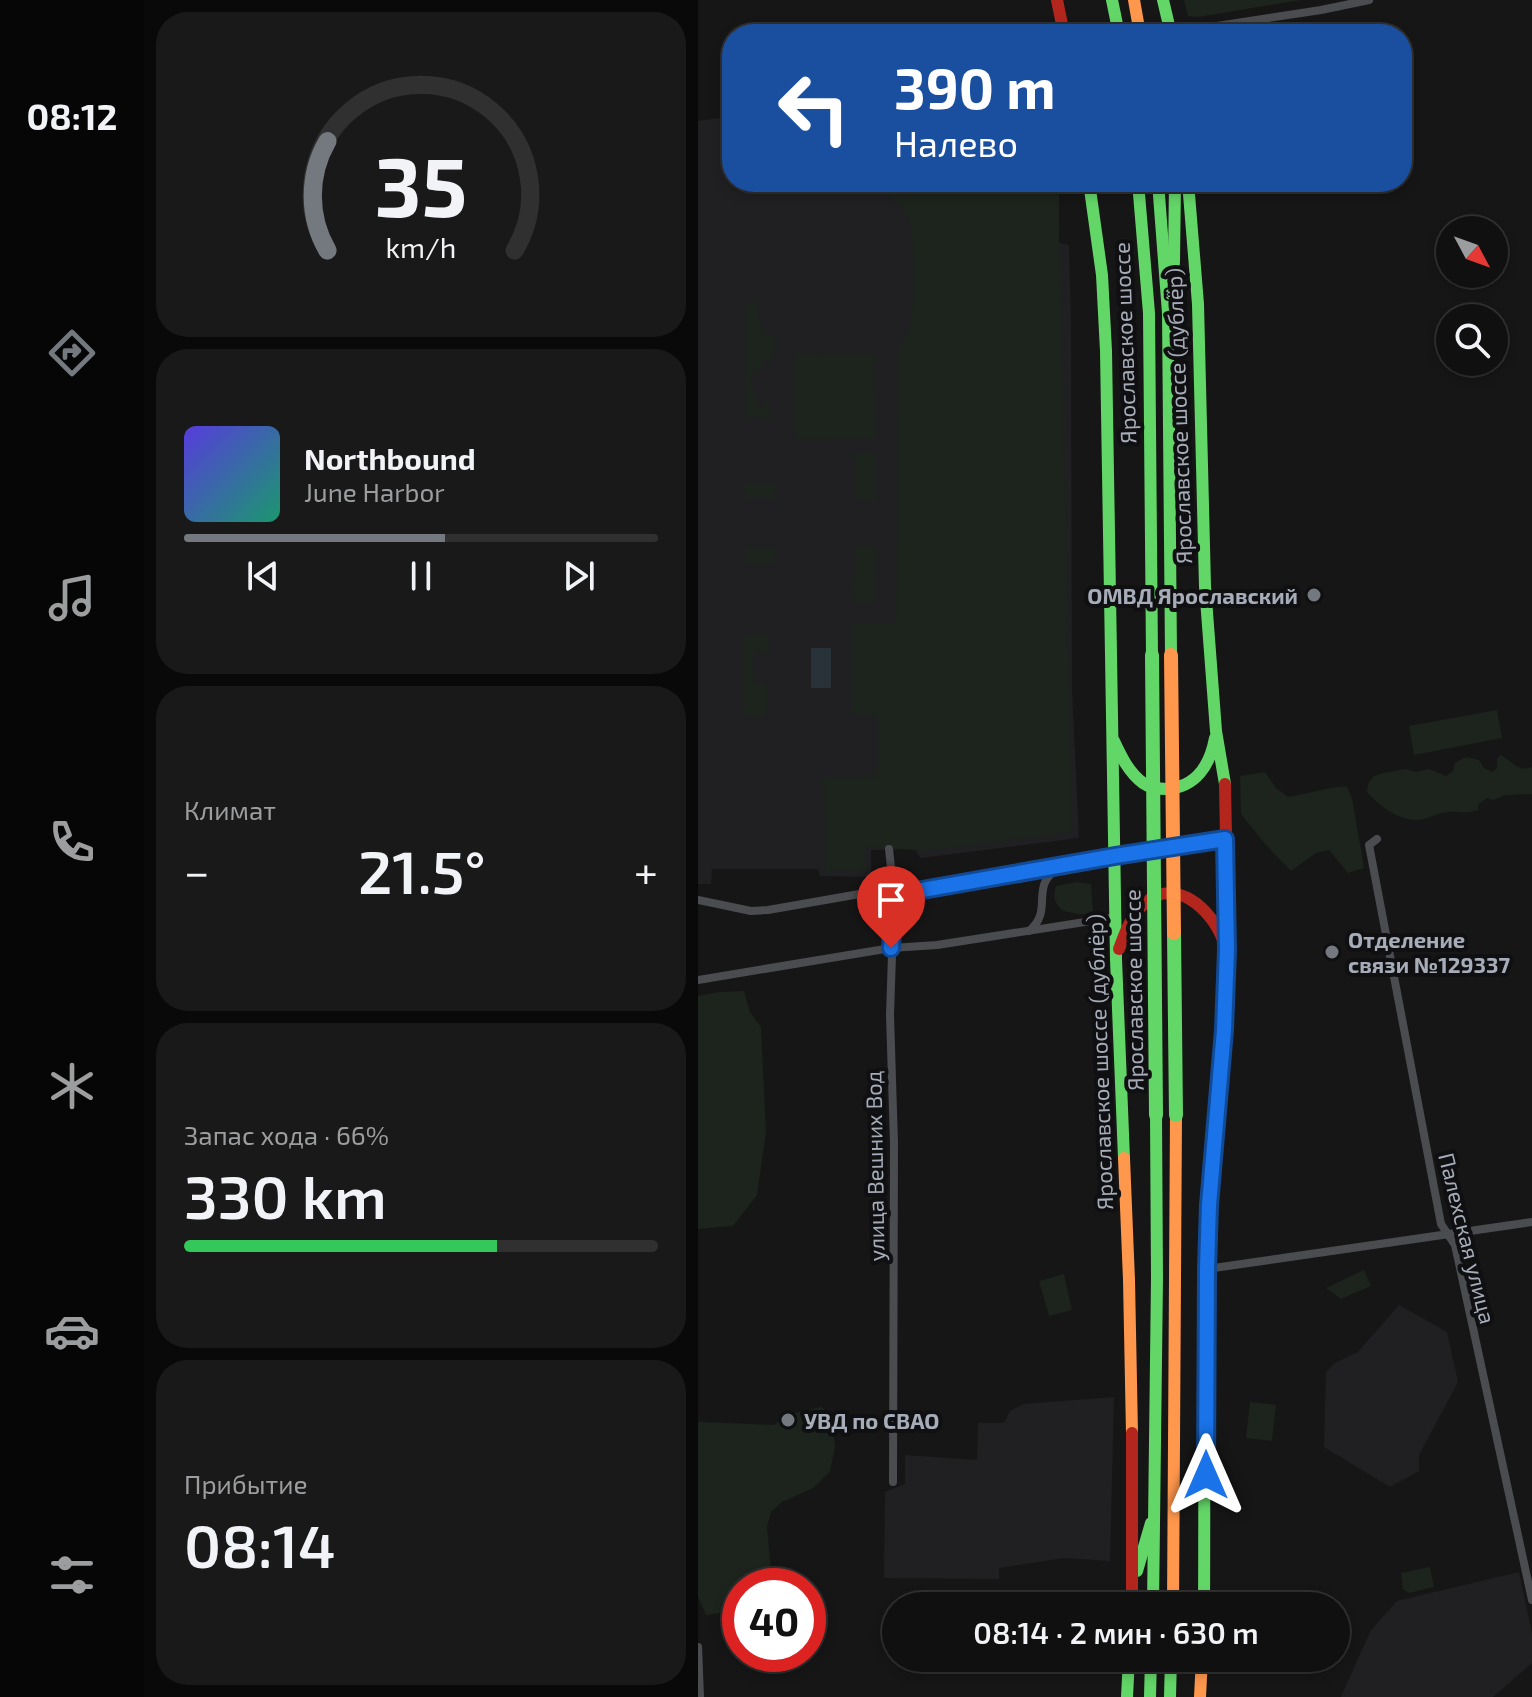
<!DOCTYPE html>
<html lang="ru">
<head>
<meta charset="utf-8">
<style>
	:root { --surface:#101010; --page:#191919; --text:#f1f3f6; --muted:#9c9d9f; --line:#303030; --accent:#74787f }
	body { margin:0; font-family:"Exo 2",sans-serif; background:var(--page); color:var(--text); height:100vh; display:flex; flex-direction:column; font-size:30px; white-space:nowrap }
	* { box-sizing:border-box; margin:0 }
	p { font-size:26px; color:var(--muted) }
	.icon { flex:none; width:44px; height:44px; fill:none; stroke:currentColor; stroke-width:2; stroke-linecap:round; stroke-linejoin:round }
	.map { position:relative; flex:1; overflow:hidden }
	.sheet { display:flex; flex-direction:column; gap:12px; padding:12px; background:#090909; width:554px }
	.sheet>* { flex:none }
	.hud { position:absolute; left:24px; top:24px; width:690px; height:168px; border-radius:32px; box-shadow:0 4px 12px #0003,0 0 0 2px var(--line); background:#1a4fa0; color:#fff; overflow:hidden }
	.needle { width:52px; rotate:131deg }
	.fabs { position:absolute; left:738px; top:216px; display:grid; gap:16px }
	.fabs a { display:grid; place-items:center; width:72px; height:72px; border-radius:50%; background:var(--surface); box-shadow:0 4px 12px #0003,0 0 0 2px var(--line); font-size:40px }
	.speed { position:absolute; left:24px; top:1568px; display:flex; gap:16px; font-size:40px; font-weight:700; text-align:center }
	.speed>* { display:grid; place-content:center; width:104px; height:104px; border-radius:50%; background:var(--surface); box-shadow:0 4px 12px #0003,0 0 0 2px var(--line); line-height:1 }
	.speed .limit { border:12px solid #d22; background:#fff; color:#111 }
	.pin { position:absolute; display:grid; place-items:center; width:68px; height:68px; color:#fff; margin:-82px -34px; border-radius:50% 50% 50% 0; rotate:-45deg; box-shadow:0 0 8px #0007 }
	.pin .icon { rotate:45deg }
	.me { position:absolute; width:88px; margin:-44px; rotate:0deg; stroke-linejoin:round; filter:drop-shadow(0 0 6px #0008) }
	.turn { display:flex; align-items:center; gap:28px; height:168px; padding:0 40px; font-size:36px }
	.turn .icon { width:104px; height:104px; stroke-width:2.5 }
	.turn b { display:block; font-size:56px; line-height:68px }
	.big { font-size:60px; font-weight:600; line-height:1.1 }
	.sheet .widget { flex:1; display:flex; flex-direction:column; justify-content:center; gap:12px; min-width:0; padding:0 28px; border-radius:32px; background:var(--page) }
	.sheet .dial { align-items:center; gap:0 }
	.dial svg { height:208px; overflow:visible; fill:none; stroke:var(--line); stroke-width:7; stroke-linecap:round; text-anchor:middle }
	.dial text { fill:var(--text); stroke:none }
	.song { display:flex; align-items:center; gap:24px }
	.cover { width:96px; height:96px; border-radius:12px; background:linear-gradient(135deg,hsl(250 70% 55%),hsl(160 70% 35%)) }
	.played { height:8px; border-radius:4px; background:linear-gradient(90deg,var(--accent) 55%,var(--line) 55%) }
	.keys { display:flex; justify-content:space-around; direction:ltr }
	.heat { display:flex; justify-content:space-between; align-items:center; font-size:44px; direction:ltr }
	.charge { height:12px; border-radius:6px; background:linear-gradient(90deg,#34c759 66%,var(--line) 0) }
	.trip { position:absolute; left:184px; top:1592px; width:468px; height:80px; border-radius:40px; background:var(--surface); box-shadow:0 4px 12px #0003,0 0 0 2px var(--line); font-weight:600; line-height:80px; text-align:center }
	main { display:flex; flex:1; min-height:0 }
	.tab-bar { display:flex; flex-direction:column; width:144px; justify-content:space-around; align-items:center; background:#060606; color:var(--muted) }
	.tab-bar .icon { width:56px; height:56px }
	.tab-bar .on { color:var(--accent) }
	.tab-bar b { font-size:36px; color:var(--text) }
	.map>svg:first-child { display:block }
	.built { fill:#202022 }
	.green { fill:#1c241d }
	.water { fill:#293239 }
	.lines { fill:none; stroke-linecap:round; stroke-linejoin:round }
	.street { stroke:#4a4c4f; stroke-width:8 }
	.fast { stroke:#63d668; stroke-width:12 }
	.slow { stroke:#ff974d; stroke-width:12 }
	.jam { stroke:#b3261e; stroke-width:12 }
	.fast-bridge { stroke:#63d668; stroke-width:14 }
	.slow-bridge { stroke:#ff974d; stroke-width:14 }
	.route-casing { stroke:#114b97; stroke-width:20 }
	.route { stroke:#1a73e8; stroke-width:14 }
	.poi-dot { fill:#74787f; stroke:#101012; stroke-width:3 }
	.labels { text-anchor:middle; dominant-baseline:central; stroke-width:8; stroke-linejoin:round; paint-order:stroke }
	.street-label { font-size:22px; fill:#a6acb8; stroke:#101012 }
	.poi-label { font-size:22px; font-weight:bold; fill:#a6acb8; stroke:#101012; text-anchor:start }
</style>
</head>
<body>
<main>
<nav class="tab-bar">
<b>08:12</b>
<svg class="icon on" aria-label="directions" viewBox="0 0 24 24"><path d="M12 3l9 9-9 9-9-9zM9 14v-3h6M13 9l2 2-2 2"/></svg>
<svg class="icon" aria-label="music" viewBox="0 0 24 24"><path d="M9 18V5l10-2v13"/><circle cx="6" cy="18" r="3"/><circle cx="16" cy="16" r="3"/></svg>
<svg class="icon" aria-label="phone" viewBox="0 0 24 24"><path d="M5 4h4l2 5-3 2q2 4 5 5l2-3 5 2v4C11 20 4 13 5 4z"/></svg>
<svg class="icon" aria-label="climate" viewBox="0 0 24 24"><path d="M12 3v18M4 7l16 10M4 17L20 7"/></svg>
<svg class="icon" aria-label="car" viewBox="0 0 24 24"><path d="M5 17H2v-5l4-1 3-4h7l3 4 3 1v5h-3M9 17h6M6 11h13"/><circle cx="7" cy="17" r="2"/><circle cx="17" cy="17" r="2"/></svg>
<svg class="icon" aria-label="filters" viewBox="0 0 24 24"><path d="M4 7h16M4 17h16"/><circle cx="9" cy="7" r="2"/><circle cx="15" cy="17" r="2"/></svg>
</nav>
<section class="sheet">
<div class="widget dial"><svg viewBox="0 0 100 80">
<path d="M14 69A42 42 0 1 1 86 69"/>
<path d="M14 69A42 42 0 0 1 14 27" stroke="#74787f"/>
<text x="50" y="56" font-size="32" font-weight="700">35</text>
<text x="50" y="72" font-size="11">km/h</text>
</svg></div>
<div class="widget">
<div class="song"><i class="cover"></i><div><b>Northbound</b><p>June Harbor</p></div></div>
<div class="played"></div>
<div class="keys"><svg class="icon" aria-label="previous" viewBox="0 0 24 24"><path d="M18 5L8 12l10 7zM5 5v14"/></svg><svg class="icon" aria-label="pause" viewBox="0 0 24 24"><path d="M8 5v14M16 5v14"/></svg><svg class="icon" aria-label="next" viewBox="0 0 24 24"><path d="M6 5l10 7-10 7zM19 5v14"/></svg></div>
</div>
<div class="widget"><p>Климат</p>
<div class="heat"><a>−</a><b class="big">21.5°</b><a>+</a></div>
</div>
<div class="widget"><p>Запас хода · 66%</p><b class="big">330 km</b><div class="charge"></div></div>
<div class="widget"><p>Прибытие</p><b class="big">08:14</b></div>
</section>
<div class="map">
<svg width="834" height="1697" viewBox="0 0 834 1697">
	<rect width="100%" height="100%" fill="#161616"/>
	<!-- built -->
	<g class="built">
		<path d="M34,116v66h327v61l10,2 2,79 1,366 7,148 -159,20 -5,-9 -44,1v27l-51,-1 -2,-7h-106l-1,15h-13v-763z"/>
		<path d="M701,1305l48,27 11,50 -39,73v16l-29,16 -66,-40 2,-75 9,-9 23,-11z"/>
		<path d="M416,1397l-4,164 -46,-3 -65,10v11l-115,-1 1,-86 20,-8v-29l72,5 1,-37h26l6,-12 14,-7z"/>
		<path d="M821,1572l13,62v29l-39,34h-152l30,-67 26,-29z"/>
	</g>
	<!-- green -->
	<g class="green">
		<path d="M486,0h117l-103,17 -10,-1z"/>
		<path d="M184,182h176l14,650 -146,19 -61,-5v24l-39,1 -2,-93 54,-2v-61l-26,-1v-91h44l3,-274c4,-7 9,-15 11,-22 5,-16 5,-92 -1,-106 -6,-14 -16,-24 -28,-33z"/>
		<path d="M57,299c2,17 3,31 20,40v14h-4v8h-3v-4l-5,1v11l-5,-2 -1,7h-6v15l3,1v7h3v10h7v-6h4l1,10h5v7l-29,-1 1,-113z"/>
		<path d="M175,354l2,84 -79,1 -1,-84z"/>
		<rect x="157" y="454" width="21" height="45"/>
		<rect x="47" y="484" width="30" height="14"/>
		<path d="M77,548v15h-30v-14z"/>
		<path d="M157,548h20l-1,54h-20z"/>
		<path d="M46,635h25v16l-15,1 -1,32 14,1 -1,30h-23z"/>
		<path d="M799,710l5,28 -88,17 -5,-29z"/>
		<path d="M803,755c11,6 18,18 31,12v27l-26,1 -13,5 -6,-2 -9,7v5c-10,4 -20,1 -31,2 -10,1 -21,8 -31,8 -20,-1 -36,-14 -49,-28l1,-8 6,-8 10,-3 21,-4 11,3 13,-3 17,7 7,-5 2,-8 11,-6 13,3 5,8 8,4 5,-4v-10z"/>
		<path d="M567,772l11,16 12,9c13,-2 50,-12 59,-10l5,11 12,70 -16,5 -19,-23 -13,3 -25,18 -26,-27 -24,-30 -1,-38z"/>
		<path d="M379,882l14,2 2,27 -5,3h-10l-15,-3c-8,-7 -11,-14 -7,-25z"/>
		<path d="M46,991l6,21 11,15 5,105 -9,63 -24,31 -35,3v-233l21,-4z"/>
		<path d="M666,1270l7,16 -30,13 -15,-11z"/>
		<path d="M366,1274l8,36 -23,6 -10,-35z"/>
		<path d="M552,1402l26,3 -4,36 -26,-3z"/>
		<path d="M124,1407l10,13 3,27 -5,24 -17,17 -31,14 -11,10 -4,15 5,53 -4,6h-28v22l-6,3 -28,4 -8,-18v-175l76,3 16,-11z"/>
		<path d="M732,1567l4,20 -25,6 -6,-4 -2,-16z"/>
	</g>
	<!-- water -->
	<rect class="water" x="113" y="648" width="20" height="40"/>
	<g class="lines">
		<!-- street -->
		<g class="street">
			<path d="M473,33l150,-23 48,-10"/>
			<path d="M679,839l-8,6 72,379 14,21 77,355"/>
			<path d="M191,849l5,46 -4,120 4,128 -1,339"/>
			<path d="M0,900l53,11 17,-1 103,-18 23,3 221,-39"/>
			<path d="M331,931c26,-21 -1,-45 30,-63"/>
			<path d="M0,980l193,-32 46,-3 180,-28"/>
			<path d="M509,1269l325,-47"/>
			<path d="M0,1647l2,50"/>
		</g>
		<!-- fast -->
		<g class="fast">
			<path d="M414,0l7,34"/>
			<path d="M465,0l8,34"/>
			<path d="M391,182l13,93 4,76 10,608 8,199"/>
			<path d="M440,182l11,131 3,342"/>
			<path d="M460,182l10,131 3,342"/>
			<path d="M490,182l10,122 7,282 11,145 9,53"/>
			<path d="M473,290l3,-28 1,-80"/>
			<path d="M416,741c7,15 15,32 29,42 7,5 15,6 24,6 29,-2 43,-24 48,-51"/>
			<path d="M439,1571l14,-48"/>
			<path d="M455,1606l4,-328 -1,-163"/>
			<path d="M506,1606c1,-150 -2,-302 8,-452 4,-59 12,-117 14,-177"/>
			<path d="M429,1697l2,-39"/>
			<path d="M452,1697l1,-39"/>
			<path d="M472,1697l1,-39"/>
		</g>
		<!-- slow -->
		<g class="slow">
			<path d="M436,0l6,34"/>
			<path d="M426,1158l5,122 3,153"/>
			<path d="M475,1606l3,-491"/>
			<path d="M502,1697l2,-39"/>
		</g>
		<!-- jam -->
		<g class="jam">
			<path d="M359,0l7,34"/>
			<path d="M527,784l2,107 -1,86"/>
			<path d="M417,856l110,-17"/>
			<path d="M421,949c6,-16 12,-33 25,-45 31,-29 68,6 79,36"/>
			<path d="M434,1433v173"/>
		</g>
		<!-- fast-bridge -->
		<g class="fast-bridge">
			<path d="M454,655l4,460"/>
			<path d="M476,933l2,182"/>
		</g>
		<!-- slow-bridge -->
		<path class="slow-bridge" d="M473,655l3,278"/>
	</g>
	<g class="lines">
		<!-- route casing -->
		<g class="route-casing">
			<path id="route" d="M193,948l3,-53 221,-39 110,-17 2,111 -3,80 -15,175 -2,64 -1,206"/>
		</g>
		<!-- route -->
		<use href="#route" class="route"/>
	</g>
	<!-- markers -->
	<g class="poi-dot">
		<circle cx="616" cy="595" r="8"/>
		<circle cx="634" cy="952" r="8"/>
		<circle cx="90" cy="1420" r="8"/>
	</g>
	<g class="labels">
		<!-- street labels -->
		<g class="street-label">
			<text transform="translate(426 343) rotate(-92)">Ярославское шоссе</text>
			<text transform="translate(480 416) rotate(-92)">Ярославское шоссе (дублёр)</text>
			<text transform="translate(435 990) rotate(-91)">Ярославское шоссе</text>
			<text transform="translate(401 1062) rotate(-92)">Ярославское шоссе (дублёр)</text>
			<text transform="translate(176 1166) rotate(-91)">улица Вешних Вод</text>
			<text transform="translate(770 1238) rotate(76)">Палехская улица</text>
		</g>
		<!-- poi labels -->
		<g class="poi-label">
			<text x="600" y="595" text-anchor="end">ОМВД Ярославский</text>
			<text x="650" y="939">Отделение<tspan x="650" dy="25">связи №129337</tspan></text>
			<text x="106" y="1420">УВД по СВАО</text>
		</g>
	</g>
</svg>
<div class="fabs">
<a><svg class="needle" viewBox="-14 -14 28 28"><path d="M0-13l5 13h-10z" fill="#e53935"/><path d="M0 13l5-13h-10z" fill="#9c9d9f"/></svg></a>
<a><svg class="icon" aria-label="search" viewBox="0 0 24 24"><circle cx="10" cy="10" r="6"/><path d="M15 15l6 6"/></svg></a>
</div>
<div class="speed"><div class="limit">40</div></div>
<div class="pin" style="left:193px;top:948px;background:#d93025"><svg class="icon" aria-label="arrive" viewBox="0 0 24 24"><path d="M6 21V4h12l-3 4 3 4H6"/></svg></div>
<svg class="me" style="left:508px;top:1475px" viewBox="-20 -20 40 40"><path d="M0-17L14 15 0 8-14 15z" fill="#1a73e8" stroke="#fff" stroke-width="4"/></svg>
<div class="trip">08:14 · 2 мин · 630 m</div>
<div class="hud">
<div class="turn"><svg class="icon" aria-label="left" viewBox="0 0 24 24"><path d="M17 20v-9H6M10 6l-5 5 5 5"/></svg><div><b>390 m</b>Налево</div></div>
</div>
</div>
</main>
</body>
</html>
